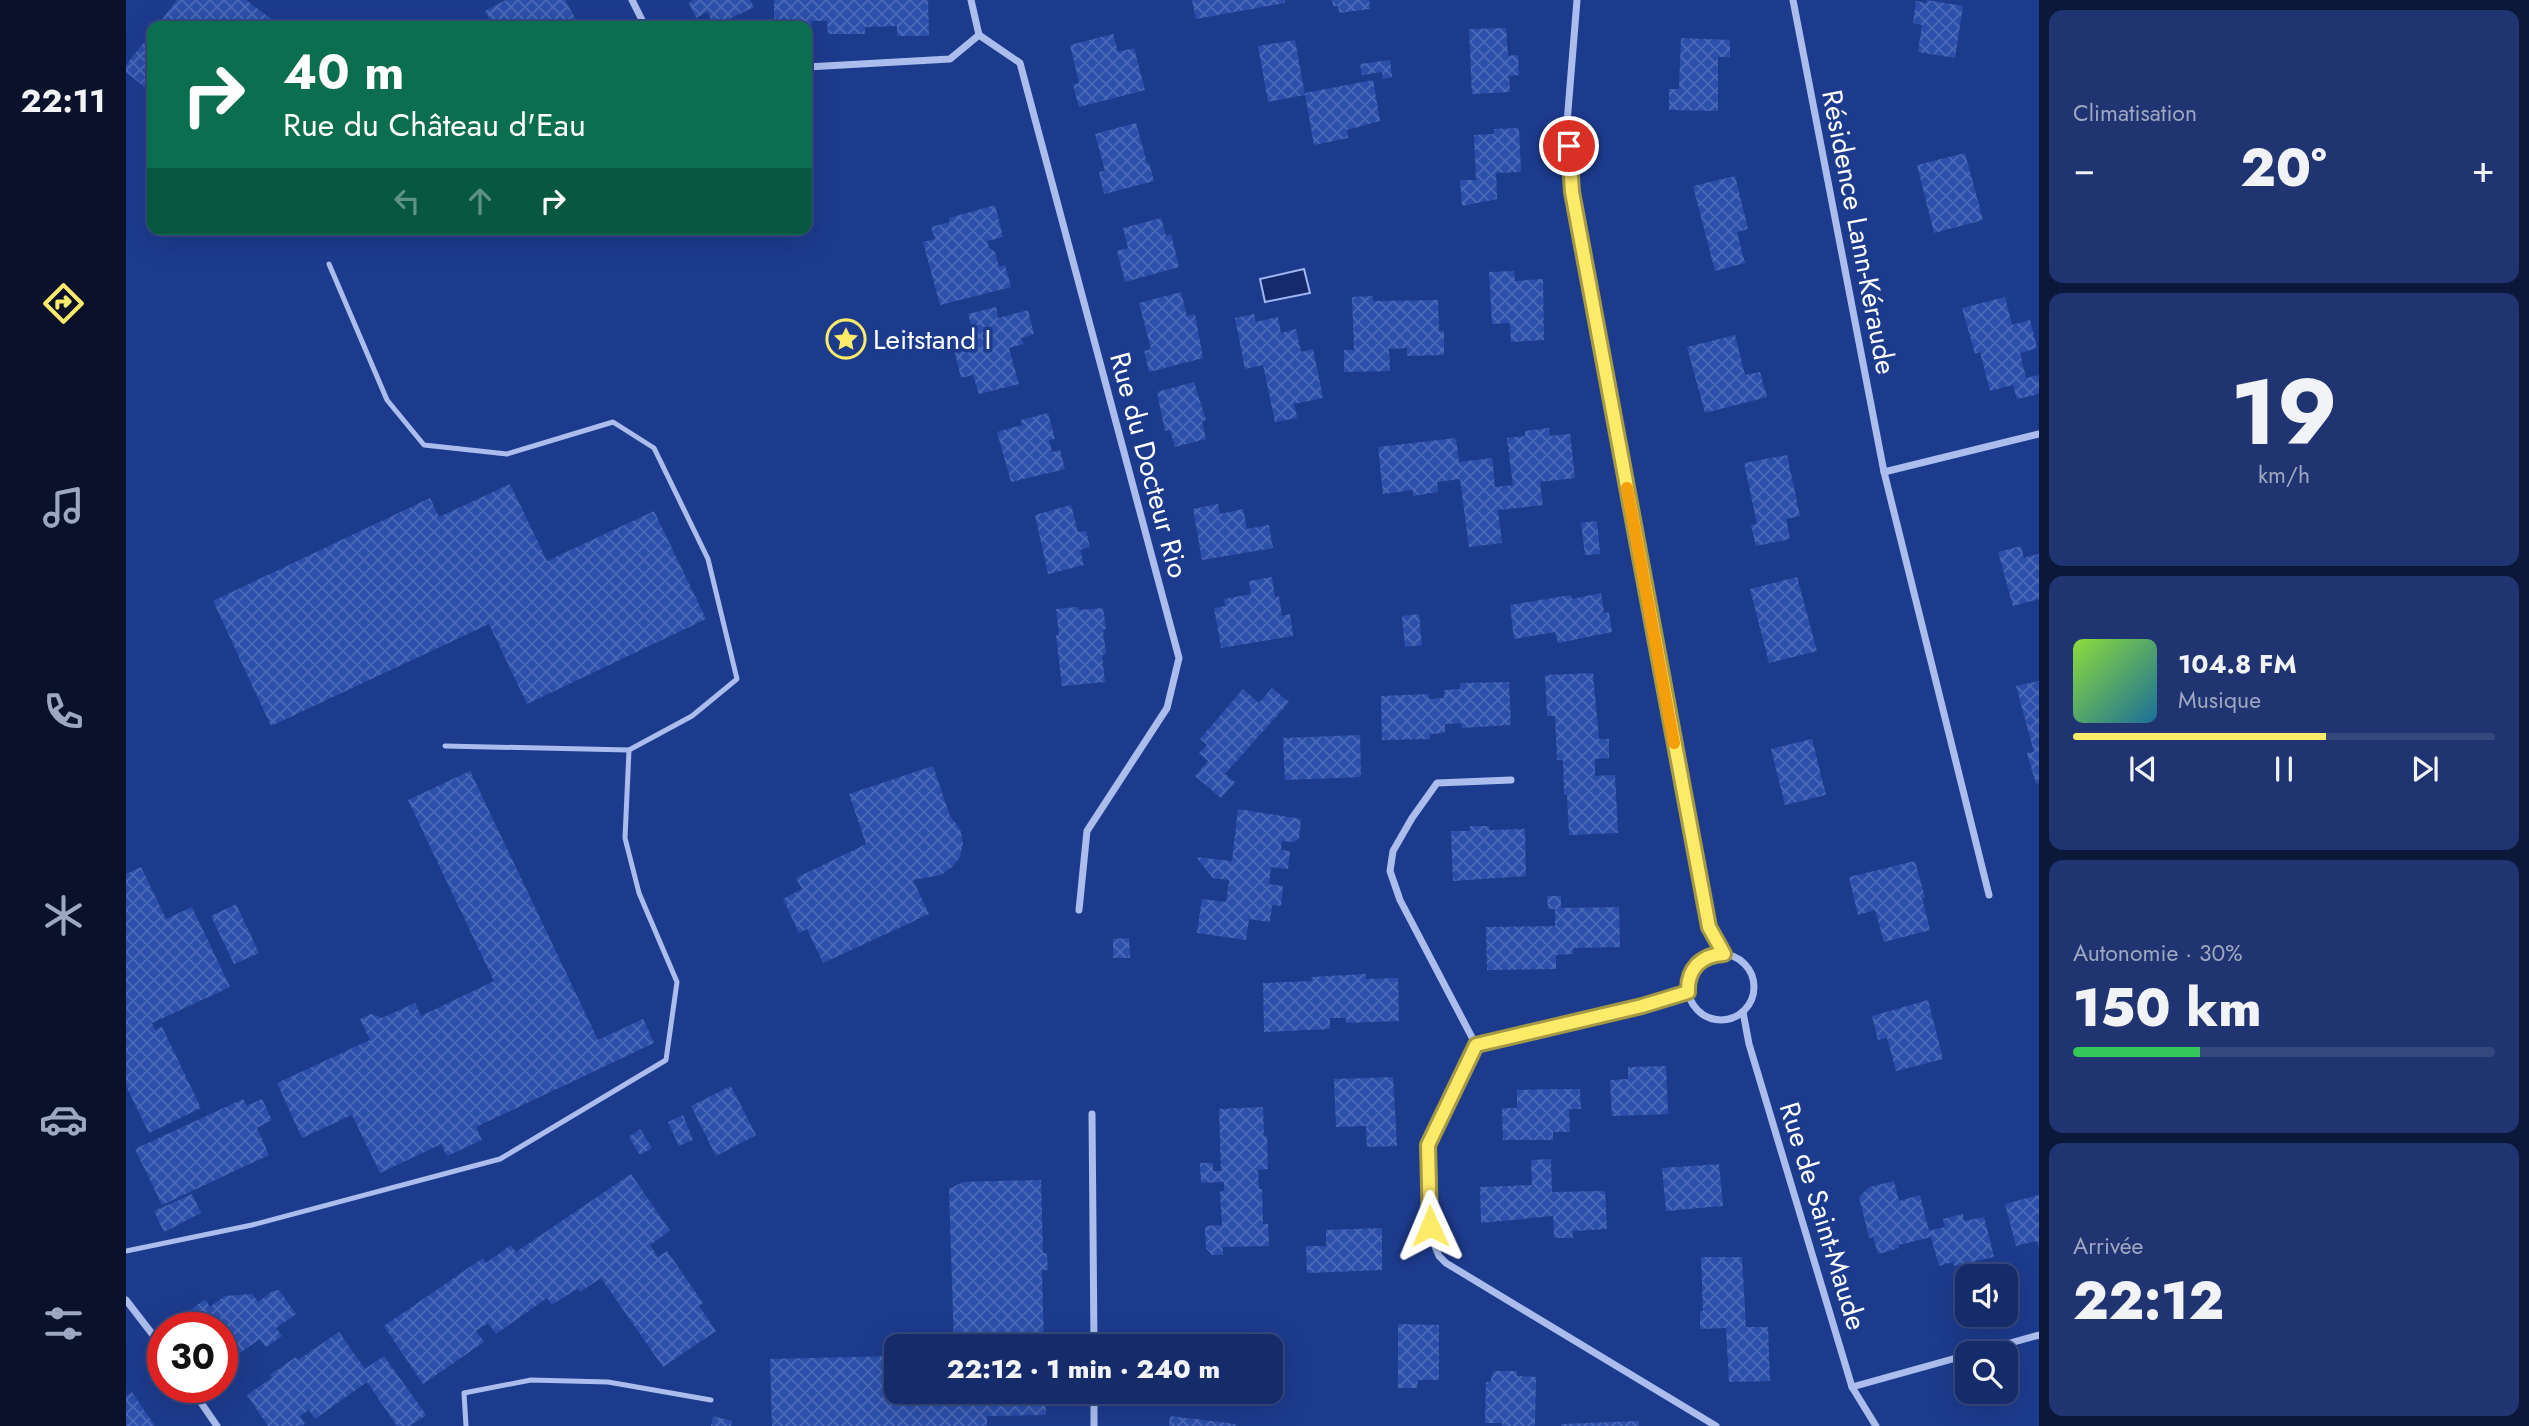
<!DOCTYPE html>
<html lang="fr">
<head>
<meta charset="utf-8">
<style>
	:root { --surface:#162c6a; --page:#1f3470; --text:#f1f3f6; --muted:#9ea7c1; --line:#35487e; --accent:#fceb69 }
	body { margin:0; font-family:Jost,sans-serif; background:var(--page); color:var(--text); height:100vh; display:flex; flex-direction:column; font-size:26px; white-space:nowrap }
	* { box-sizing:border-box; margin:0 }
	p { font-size:23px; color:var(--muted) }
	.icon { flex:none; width:38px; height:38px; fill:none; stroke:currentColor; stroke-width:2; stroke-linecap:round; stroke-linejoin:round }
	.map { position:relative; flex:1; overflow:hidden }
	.panel { display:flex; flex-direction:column; gap:10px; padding:10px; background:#0c183a; width:490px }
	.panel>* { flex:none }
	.banner { position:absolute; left:21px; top:21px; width:665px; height:214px; border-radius:14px; box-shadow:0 7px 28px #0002,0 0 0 2px var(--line); background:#0b6e4f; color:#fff; overflow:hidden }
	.buttons { position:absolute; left:1829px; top:1264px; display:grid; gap:14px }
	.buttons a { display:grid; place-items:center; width:63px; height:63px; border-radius:14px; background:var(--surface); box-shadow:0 7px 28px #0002,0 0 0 2px var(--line); font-size:35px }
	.speed { position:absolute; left:21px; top:1312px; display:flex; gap:14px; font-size:35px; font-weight:700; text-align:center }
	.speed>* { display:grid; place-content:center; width:91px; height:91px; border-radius:50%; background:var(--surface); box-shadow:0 7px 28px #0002,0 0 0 2px var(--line); line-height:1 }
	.speed .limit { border:10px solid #d22; background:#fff; color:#111 }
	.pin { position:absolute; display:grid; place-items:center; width:60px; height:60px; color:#fff; margin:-30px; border:4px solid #fff; border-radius:50%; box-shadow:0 2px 7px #0007 }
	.me { position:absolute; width:77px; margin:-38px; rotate:359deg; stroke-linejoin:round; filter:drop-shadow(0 0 5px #0008) }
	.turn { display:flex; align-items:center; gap:24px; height:147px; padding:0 21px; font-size:32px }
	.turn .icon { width:91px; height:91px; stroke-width:2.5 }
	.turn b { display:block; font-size:49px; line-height:60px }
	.lanes { display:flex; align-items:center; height:66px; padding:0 21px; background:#0003; justify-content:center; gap:35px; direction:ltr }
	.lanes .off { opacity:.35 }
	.big { font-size:52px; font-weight:800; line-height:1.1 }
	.panel .tile { flex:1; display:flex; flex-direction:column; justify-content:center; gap:10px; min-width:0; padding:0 24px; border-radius:14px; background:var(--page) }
	.panel .dial { align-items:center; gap:0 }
	.dial b { font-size:91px; line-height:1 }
	.song { display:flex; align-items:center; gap:21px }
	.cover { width:84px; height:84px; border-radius:10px; background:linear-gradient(135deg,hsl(90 70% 55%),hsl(200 70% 35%)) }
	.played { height:7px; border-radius:4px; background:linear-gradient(90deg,var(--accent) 60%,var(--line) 60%) }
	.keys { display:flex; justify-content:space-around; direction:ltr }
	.heat { display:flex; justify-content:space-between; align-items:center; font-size:38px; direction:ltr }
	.charge { height:10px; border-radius:5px; background:linear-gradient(90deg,#34c759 30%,var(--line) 0) }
	.trip { position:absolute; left:758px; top:1334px; width:399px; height:70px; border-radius:14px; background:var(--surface); box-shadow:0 7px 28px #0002,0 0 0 2px var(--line); font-weight:800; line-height:70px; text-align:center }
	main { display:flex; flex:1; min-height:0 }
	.menu { display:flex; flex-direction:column; width:126px; justify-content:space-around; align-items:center; background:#09122a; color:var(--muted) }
	.menu .icon { width:49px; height:49px }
	.menu .current { color:var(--accent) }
	.menu b { font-size:32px; color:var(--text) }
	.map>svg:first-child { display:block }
	.water { fill:#142a6c; stroke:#9eb6ef; stroke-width:2 }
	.building { fill:url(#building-cross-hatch) }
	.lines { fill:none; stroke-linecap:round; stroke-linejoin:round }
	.service { stroke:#aabded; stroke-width:5 }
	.minor { stroke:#aabded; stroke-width:7 }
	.route-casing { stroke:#a49944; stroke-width:18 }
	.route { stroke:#fceb69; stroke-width:12 }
	.slow { stroke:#f59e0b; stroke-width:12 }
	.labels { text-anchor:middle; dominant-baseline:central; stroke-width:7; stroke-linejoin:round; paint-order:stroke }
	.street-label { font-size:28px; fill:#fff; stroke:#1d3b8d }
	.poi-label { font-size:28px; fill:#fff; stroke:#1d3b8d; text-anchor:start }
</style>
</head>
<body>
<main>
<nav class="menu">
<b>22:11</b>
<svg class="icon current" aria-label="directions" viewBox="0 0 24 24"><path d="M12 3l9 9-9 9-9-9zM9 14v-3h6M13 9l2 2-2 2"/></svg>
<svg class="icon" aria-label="music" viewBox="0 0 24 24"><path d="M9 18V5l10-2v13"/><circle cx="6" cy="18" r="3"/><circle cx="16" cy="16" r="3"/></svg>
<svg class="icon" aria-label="phone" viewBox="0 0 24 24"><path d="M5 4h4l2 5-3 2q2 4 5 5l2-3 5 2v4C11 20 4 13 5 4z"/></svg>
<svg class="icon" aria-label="climate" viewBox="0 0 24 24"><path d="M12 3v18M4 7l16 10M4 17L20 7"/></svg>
<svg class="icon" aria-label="car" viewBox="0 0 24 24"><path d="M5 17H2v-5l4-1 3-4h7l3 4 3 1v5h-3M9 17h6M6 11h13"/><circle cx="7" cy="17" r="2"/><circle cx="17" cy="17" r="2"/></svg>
<svg class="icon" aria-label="filters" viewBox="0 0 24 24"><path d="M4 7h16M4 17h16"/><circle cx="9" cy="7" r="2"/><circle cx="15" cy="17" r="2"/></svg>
</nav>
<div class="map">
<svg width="1913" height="1426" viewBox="0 0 1913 1426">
	<defs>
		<pattern id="building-cross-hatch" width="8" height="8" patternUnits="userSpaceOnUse" patternTransform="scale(1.75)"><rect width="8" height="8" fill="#2c4fab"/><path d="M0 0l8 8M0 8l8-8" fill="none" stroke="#4c69b8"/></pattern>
	</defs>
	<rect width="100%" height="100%" fill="#1d3b8d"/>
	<!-- water -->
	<path class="water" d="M1178,269l6,24 -45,9 -5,-23z"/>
	<!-- building -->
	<g class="building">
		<path d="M51,0h69l34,26h-123z"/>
		<path d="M380,0h59l11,20 -13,6h-69l-9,-15z"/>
		<path d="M567,0h57l4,7 -39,19 -8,-14 -11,6 -7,-15z"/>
		<path d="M648,0h154l1,36h-32v-10l-32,1v7h-37l-1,-13h-16l1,18h-5v-13h-33z"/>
		<path d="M1066,0h93v3l-89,16z"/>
		<path d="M1206,0h37l1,9 -31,4 -1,-7h-5z"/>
		<path d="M1801,0l36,6 -8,52 -37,-6 4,-27 -9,-2 3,-22 11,2z"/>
		<path d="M1380,28l2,28 10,-1 1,20 -10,1 1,16 -38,2 -3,-65z"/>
		<path d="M26,32v61l-26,-21v-7z"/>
		<path d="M987,34l5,18 16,-4 11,42 -66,17 -6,-22 6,-2 -9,-38z"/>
		<path d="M1555,38l49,2v17h-12v54l-49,-1v-21h10z"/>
		<path d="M1169,40l10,55 -37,7 -10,-56z"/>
		<path d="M1264,60l2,17 -9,2 -1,-7 -20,3 -2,-11z"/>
		<path d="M1247,80l7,41 -33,9 1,8 -34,7 -9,-52z"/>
		<path d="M1010,123l11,40h2l5,18 -50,13 -5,-22 6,-1 -10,-37z"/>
		<path d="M1393,128l2,44 -25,1 1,26 -35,7 -2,-26h16l-2,-45 20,-1v-5z"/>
		<path d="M1839,153l18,67 -49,13 -17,-68z"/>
		<path d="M1609,176l13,53 -11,3 8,31 -30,8 -22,-85z"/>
		<path d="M869,205l8,32 -16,4 2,7 6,4 4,15 6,-2 6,22 -71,18 -17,-63 12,-3 -4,-12 19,-5 -1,-4z"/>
		<path d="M1035,218l5,18 5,-2 8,33 -54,15 -8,-31 11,-3 -5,-20z"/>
		<path d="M1388,271l1,10 28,-2 1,61 -33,2 -1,-19 -18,1 -3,-52z"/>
		<path d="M1055,292l6,24 8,-2 8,44 -54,14 -5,-21 7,-2 -12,-46z"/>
		<path d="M1247,296v5l65,-1 1,31h5v24l-37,1v-8l-18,1 1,22 -46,1v-22h10l-2,-53z"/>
		<path d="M1879,297l7,28 18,-5 7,28 -17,5 6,25 13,-3v19l-22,5 -4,-14 -23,6 -10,-39 -5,2 -13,-46z"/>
		<path d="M870,307l2,11 30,-8 6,24 -13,4 3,6 -15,4 10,36 -40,10 -6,-19 -12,3 -9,-37 22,-6 -6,-21z"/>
		<path d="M1128,314l2,8 22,-5 3,16 15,-4 5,23 12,-3 10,49 -29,6 3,14 -22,4 -12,-57 -18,4 -10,-51z"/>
		<path d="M1609,335l10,40 15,-3 7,25 -62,16 -18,-66z"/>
		<path d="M1068,382l12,38 -4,1 4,18 -31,8 -5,-17 -5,1 -8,-39z"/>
		<path d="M922,413l7,26 -6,1 3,12 8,-2 5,19 -54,13 -14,-50 25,-7 -1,-5z"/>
		<path d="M1423,428l1,8 20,-2 5,44 -35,4 3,23 -45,5 4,33 -33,4 -9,-68 -23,3 1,10 -25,4v-6l-30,4 -5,-47 78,-9 3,24 33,-4 3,29 18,-2 -6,-47 18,-2v-5z"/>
		<path d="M1661,455l13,61 -14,3 4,20 -34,7 -5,-21 6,-1 -13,-61z"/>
		<path d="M384,484l37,77 107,-50 52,108 -179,85 -38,-80 -218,102 -58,-125 217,-103 9,19z"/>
		<path d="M1092,504l2,10 23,-5 4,20 22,-4 4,23 -71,12 -9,-51z"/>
		<path d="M945,505l7,27 8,-1 4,16 -10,3 4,15 -36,9 -13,-59z"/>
		<path d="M1471,521l3,33 -15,1 -4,-32z"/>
		<path d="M1895,546l3,12 15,-4v45l-26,7 -15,-54z"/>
		<path d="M1146,577l3,20 4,-1 3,20 8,-2 3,22 -72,12 -7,-40 11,-2 -1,-7 27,-5 -2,-13z"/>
		<path d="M1671,577l20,74 -48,12 -19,-74z"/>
		<path d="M1475,593l3,20 5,-1 3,20 -54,11 -3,-11 -41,7 -4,-34 61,-10 1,4z"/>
		<path d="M952,607l1,3 24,-2 3,21 -3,1 3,24 -4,1 3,27 -43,4 -6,-51h3l-3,-26z"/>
		<path d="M1293,614l3,31 -17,2 -3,-31z"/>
		<path d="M1467,673l6,66h10v19l-14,1v17l20,-1 3,58 -49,2 -2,-40 -3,-1 -1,-34h-6l-2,-44h-8l-2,-41z"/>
		<path d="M1913,681v102l-3,1 -9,-31 7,-1 -18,-66z"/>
		<path d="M1383,682l2,43 -49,3v-5l-17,1v9l-15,1v5l-48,1 -1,-44 48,-2v5l15,-1v-8l16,-1v-6z"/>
		<path d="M1146,688l17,14 -64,72 10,8 -14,16 -26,-22 13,-15 -9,-8 8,-8 -7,-6 43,-50 16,14z"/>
		<path d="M1234,735l1,42 -76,3 -2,-42z"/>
		<path d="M1686,739l14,56 -41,10 -14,-56z"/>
		<path d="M807,766l17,50 10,13 3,14 -3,14 -8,10 -11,8 -28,5 16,34 -106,49 -16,-34 -8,4 -16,-34 19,-10 -6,-11 70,-34 -17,-50z"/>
		<path d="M344,771l128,269 45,-21 11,24 -178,84 6,13 -35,16 -6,-12 -61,29 -28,-58 -50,23 -25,-55 93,-43 -10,-21 11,-5 11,4 33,-15 6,13 73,-35 -86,-181z"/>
		<path d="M1112,809l63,10 -2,20 -5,3 -12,-1 -1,9 9,1 -2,18 -17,-2 -2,17 14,2 -2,20 -9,-1 -2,17 -21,-3 -3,21 -49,-7 5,-34 24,3 3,-22 -16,-2 -17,-21 36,4z"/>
		<path d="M1344,826h19v4l36,-1 1,47 -73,5 -2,-50h19z"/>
		<path d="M1789,861l10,37h-3l8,32 -46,12 -9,-32 -17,5 -9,-38z"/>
		<path d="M15,867l25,52 26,-12 38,80 -78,36 3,7 7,-3 39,81 -52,25 -23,-47v-212z"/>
		<path d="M1421,896h14v12l58,-1 1,40 -47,1v6l-17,1v14l-69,1 -1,-43 69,-1v-17h-7z"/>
		<path d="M110,904l23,49 -25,11 -23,-48z"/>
		<path d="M1003,938l1,20h-17v-19z"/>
		<path d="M1240,974v5l32,-1 1,43 -53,2v-5h-16v11l-66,3 -1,-49 49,-2 -1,-4z"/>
		<path d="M1802,1000l15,59 -47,12 -9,-33 -9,2 -6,-24z"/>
		<path d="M1540,1066l2,48 -56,2 -2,-36 18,-1v-12z"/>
		<path d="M1267,1077l4,69 -30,1 -1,-21 -30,1 -2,-48z"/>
		<path d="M605,1086l25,49 -40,21 -25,-50z"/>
		<path d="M1441,1089h13l1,20h-12l1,23h-17v8h-50l-1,-32h15v-18z"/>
		<path d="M117,1099l4,7 15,-7 10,21 -15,8 12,27 -107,50 -27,-56z"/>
		<path d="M1137,1107l1,29h3l1,33 -10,1 1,19h3l1,35h5l1,22 -46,1v8h-11l-6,-7 -1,-22 17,-1 -2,-34h4v-9l-23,1 -1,-20h13v8h8l-2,-62z"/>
		<path d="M557,1115l10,25 -14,6 -11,-24z"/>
		<path d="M514,1129l12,19 -12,7 -11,-18z"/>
		<path d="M1425,1159l1,33 53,-1 2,38 -34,2v7h-19l-1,-22 -72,7 -1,-36 52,-2 -1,-25z"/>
		<path d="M1593,1164l4,42 -57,5 -4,-43z"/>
		<path d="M505,1174l39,57 -20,14 8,12 9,-6 36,52 -4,3 17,25 -53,36 -62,-89 -21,14 -2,-4 -26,17 -5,-7 -51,36 -8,-11 -12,8 8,11 -61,42 -39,-58 99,-68 3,5 25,-18 5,7z"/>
		<path d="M915,1180l2,73h4l1,17h-6l2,76h-90l-5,-157 14,-7z"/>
		<path d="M1768,1181l5,20 21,-6 9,36 16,-4 -2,-8 20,-5 1,7 20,-4 10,40 -40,9 -1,-4 -14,4 -8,-29 -32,8v3l-21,6 -5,-17 -4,1 -10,-41 10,-10z"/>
		<path d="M66,1194l9,19 -37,19 -10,-21z"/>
		<path d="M1913,1195v53l-3,-7 -20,5 -11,-42z"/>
		<path d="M1256,1228v42l-75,3 -1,-27h20v-16z"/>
		<path d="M1575,1257h41l4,70h22l2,54 -41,1 -3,-54 -26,1v-18h3z"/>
		<path d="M153,1290l17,24 -20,14 6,8 -16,11 -6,-8 -35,24 -3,-4v-31h-21l-12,-17 16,-12 5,8 15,-11 27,-2 6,8 15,-11z"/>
		<path d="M1272,1324l41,1v55h-21l-1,8h-19z"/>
		<path d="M213,1332l26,37 19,-13 42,59 -16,11h-13l-30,-44 -52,37 -6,-9 -9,6 5,8 -3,2h-34l-21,-31 26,-18 -3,-2 26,-18 2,3z"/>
		<path d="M770,1356v35h150v24l-59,1v10h-215l-2,-67z"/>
		<path d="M1368,1371h23v5l19,1 -1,49h-33v-3h-17l1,-41h4z"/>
		<path d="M6,1392l12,18 11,16h-29v-30z"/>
		<path d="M587,1416l19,5 -1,5h-20z"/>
		<path d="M1044,1416l66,8 -1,2h-66z"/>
		<path d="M1513,1421v5h-78v-2z"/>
	</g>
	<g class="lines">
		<!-- service -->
		<g class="service">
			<path d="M319,746l184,4"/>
			<path d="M0,1251l126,-26 248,-66 166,-99 11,-78 -38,-89 -14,-55 4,-88 63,-34 45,-37 -29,-120 -54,-111 -41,-26 -106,32 -83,-9 -37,-45 -58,-136"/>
			<path d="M340,1426l-2,-33 67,-13 77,2 103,18"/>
		</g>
		<!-- minor -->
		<g class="minor">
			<path d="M506,0l13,26"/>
			<path d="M845,0l8,35 41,28 159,595 -12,50 -80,123 -8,79"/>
			<path d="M1451,0l-10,123 5,69 137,735 15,27"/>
			<path d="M1667,0l91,472 105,423"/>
			<path d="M681,67l143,-8 29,-24"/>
			<path d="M1758,472l155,-38"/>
			<circle cx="1595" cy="987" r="33"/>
			<path d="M1562,993l-46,13 -166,39 -48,100 3,92 8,19 7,7 270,163"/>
			<path d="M1617,1012l6,32 103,343 24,39"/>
			<path d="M1350,1045l-76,-145 -10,-29 3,-20 19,-33 25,-35 74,-3"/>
			<path d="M966,1114l2,232"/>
			<path d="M0,1300l37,48"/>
			<path d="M1848,1353l65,-18"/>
			<path d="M1726,1387l115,-32"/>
			<path d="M65,1388l26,38"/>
			<path d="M968,1391v35"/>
		</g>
	</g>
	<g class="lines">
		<!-- route casing -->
		<g class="route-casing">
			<path id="route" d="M1304,1226l-2,-81 48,-100 166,-39 46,-14c-1,-23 13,-37 36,-38l-15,-27 -137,-735 -3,-46"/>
		</g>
		<!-- route -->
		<use href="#route" class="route"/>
		<!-- slow -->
		<path class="slow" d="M1501,488l47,255"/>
	</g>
	<!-- icons -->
	<defs>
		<g id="sight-ring" transform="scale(2.0125)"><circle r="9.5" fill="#1d3b8d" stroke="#fceb69" stroke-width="1.5"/><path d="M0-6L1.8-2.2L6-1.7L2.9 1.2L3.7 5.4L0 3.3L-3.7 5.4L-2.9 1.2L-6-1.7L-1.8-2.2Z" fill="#fceb69"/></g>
	</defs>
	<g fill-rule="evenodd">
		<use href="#sight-ring" x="720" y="339"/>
	</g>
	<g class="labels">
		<!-- street labels -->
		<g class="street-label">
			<text transform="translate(1733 232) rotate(79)">Résidence Lann-Kéraude</text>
			<text transform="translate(1023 465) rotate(75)">Rue du Docteur Rio</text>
			<text transform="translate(1697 1216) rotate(73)">Rue de Saint-Maude</text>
		</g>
		<!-- poi labels -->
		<g class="poi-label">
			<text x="747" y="339">Leitstand I</text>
		</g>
	</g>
</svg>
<div class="buttons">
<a><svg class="icon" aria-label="sound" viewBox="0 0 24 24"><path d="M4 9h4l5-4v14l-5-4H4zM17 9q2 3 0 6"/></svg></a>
<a><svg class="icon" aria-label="search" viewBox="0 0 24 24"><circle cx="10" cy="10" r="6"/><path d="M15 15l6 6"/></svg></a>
</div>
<div class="speed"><div class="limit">30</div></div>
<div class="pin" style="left:1443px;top:146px;background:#d93025"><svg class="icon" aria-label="arrive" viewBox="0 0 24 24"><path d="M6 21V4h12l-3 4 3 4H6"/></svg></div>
<svg class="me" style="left:1304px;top:1226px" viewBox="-20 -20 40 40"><path d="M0-17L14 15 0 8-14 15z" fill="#fceb69" stroke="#fff" stroke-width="4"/></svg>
<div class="trip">22:12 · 1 min · 240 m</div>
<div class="banner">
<div class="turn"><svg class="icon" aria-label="right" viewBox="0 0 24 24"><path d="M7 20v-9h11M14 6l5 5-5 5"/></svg><div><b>40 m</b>Rue du Château d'Eau</div></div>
<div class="lanes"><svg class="icon off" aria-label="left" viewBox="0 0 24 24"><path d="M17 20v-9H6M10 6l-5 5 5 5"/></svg><svg class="icon off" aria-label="ahead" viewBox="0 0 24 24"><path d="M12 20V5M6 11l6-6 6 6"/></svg><svg class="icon" aria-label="right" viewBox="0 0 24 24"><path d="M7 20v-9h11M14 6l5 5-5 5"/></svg></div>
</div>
</div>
<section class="panel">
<div class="tile"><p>Climatisation</p>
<div class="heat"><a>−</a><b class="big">20°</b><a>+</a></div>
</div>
<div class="tile dial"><b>19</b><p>km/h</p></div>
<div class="tile">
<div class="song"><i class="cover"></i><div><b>104.8 FM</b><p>Musique</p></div></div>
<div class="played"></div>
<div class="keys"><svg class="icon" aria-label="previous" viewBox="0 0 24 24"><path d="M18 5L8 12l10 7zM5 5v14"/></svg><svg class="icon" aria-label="pause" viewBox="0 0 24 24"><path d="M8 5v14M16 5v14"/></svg><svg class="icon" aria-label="next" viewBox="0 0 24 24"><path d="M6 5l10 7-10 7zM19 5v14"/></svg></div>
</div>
<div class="tile"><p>Autonomie · 30%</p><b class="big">150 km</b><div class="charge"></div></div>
<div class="tile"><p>Arrivée</p><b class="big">22:12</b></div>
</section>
</main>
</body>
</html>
